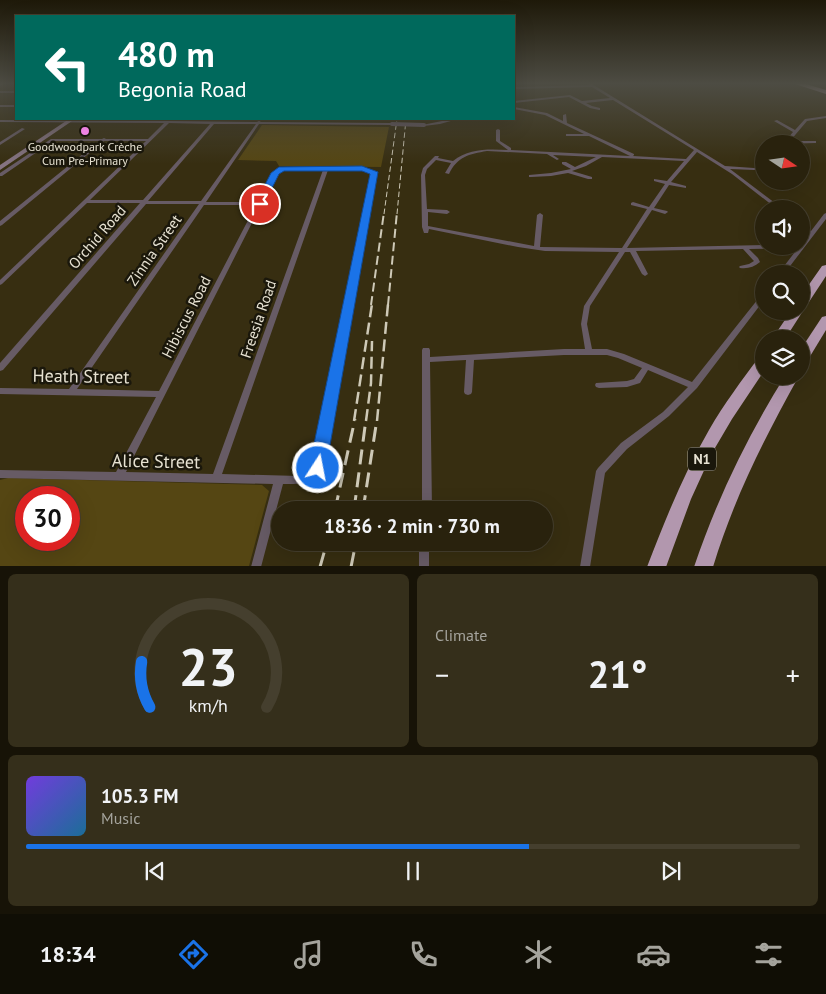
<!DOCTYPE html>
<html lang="en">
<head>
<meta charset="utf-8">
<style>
	:root { --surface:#29220d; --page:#352f1b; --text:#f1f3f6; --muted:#a5a49d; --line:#453f2e; --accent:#1a73e8 }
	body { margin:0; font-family:"PT Sans",sans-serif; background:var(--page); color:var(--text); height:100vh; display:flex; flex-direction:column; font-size:19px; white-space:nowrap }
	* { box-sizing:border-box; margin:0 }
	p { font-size:16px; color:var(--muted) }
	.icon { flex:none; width:28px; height:28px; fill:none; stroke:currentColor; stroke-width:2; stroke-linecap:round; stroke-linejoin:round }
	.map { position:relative; height:566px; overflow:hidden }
	.side { display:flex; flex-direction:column; gap:8px; padding:8px; background:#171307; flex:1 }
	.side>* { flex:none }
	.top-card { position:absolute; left:15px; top:15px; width:500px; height:105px; border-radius:0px; box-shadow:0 5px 20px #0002,0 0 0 1px var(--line); background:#00695c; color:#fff; overflow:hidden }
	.needle { width:32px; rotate:103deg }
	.buttons { position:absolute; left:755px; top:135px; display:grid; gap:10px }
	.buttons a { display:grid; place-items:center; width:55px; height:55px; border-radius:50%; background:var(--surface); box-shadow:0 5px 20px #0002,0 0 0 1px var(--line); font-size:25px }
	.speed { position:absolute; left:15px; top:486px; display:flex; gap:10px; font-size:25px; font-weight:700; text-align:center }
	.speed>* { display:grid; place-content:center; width:65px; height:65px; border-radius:50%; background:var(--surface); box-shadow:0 5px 20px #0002,0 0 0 1px var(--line); line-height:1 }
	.speed .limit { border:8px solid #d22; background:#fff; color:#111 }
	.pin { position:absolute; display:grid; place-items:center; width:42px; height:42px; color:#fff; margin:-21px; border:2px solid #fff; border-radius:50%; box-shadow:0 1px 5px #0007 }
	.me { position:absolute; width:55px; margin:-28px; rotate:11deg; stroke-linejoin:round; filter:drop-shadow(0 0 4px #0008) }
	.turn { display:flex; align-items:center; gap:18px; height:105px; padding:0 20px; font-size:22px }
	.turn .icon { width:65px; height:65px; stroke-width:2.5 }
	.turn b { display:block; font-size:35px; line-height:42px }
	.big { font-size:38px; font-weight:700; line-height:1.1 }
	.side .widget { flex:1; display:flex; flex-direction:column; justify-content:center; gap:8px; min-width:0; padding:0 18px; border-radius:8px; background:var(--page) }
	.side .dial { align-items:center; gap:0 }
	.dial svg { height:130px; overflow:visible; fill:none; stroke:var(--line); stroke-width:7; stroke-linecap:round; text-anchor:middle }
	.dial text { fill:var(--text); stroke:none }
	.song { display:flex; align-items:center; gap:15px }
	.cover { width:60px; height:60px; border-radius:8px; background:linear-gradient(135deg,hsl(260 70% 55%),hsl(200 70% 35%)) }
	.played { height:5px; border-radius:2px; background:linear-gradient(90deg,var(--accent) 65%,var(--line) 65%) }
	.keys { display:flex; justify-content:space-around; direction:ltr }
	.heat { display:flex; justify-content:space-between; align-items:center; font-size:28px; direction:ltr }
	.side .tiles { flex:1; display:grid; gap:8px; grid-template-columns:1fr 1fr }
	.widget:last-child { grid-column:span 2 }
	.trip { position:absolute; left:271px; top:501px; width:282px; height:50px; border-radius:25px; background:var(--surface); box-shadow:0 5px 20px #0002,0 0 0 1px var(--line); font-weight:700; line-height:50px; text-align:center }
	.tabs { display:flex; height:80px; justify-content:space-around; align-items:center; background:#100e05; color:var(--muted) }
	.tabs .icon { width:35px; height:35px }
	.tabs .selected { color:var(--accent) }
	.tabs b { font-size:22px; color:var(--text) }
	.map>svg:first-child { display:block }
	.green { fill:#554613; fill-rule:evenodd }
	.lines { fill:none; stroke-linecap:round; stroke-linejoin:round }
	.minor { fill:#675b65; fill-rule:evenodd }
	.secondary { fill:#857382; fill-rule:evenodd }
	.motorway { fill:#b297ae; fill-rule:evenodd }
	.rail-far3 { stroke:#cec9b7; stroke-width:1; stroke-dasharray:5.5 3; stroke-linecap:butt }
	.rail-far2 { stroke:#cec9b7; stroke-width:2; stroke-dasharray:9 4.5; stroke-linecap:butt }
	.rail-far1 { stroke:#cec9b7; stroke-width:2.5; stroke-dasharray:12 5.5; stroke-linecap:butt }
	.rail { stroke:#cec9b7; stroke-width:3; stroke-dasharray:15 8; stroke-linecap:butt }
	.minor-bridge { stroke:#675b65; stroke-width:4 }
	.route { fill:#1a73e8; stroke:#114b97 }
	.poi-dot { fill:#f788eb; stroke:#1a170b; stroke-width:2 }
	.labels { text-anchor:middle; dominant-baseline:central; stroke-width:5; stroke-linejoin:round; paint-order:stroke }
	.far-poi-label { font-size:12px; fill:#e7e2d2; stroke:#1a170b }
	.shield { fill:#1a170b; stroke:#aaa596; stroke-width:1 }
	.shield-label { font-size:14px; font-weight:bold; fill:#e7e2d2 }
	.street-label { font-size:15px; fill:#e7e2d2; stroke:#1a170b }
	.near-street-label { font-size:18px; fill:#e7e2d2; stroke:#1a170b }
</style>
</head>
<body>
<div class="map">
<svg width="826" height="567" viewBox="0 0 826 567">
	<rect width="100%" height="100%" fill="#372e11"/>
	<!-- green -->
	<g class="green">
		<path d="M262,125l127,2 -8,40 -102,-1 -3,-5 -38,-1z"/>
		<path d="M8,478l254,7 7,6 -20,75h-249v-86zM26,498h43v42h-43z"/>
	</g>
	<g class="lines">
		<!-- minor -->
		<g class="minor">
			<path d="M0,84h3l-3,2z"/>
			<path d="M588,84h4l133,82 29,2 10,-2v2l-10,2 -24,-1 53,40h-6l-45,-35 -35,-22 -26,30 15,4v2l-17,-3 -15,23 13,3 1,1 -3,2 -13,-4 -25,38 137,-3v1h37v-2l7,-9 -7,-6v-5l10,7 13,-17 2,-1v6l-42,55h-6l20,-26 -49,1 9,9 2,4c-6,5 -12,7 -20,6l-1,-1 1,-1 9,-2 5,-3 -1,-1 -10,-11 -107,2 12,23 -3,2 -3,-2 -12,-22h-5l-35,54 -3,18 5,25h15l17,5 68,28 70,-88 2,-1v7l-67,88 -28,28 -42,33 -22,24 -15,94h-10l16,-96 2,-3 23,-25 42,-31 25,-25 -40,-17 -8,13 -13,4 -28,1 -3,-1 -1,-2 1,-2 31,-2 7,-2 8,-11 -24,-10 -11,-3h-43l-90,5 -2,32 -1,2 -3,1 -3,-1 -1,-2 2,-32 -36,2 2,148h-10v-160l1,-2h6l1,2v7l134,-8h21l-4,-25 3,-18 35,-54 -74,-1 -27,-4 -89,-18 -1,4h-4l-2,-6 -1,-52 2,-7 12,-12h4l-1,2 15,3c16,-13 36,-12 55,-11l-12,-9v-11l2,-1 2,1v11l11,7v2l119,6 -41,-20h-23v-2h18l-39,-19 -31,-6v-2l33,6 16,8v-6l3,-1 1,9 67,31v1l-1,1 53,3 8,-9 -81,-50 -27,3 6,3 8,2v2h-1l-9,-2 -21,-11 -55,6v-2l56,-6 12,6 28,-3 -18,-11 -78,2v-2l75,-2zM487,151l60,3 10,6 2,-1 -6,-4 43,2 -21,10 -9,-5h-4v2l9,5 -20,4 -22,2v2h2l20,-1 17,-3 20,6h4v-2l-20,-6 14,-5 16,-9 82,4 -17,20 -13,-2v2l11,3 -16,23 -16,-5 -2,1v2l16,4 -25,39 -82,-1 3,-32 -3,-2 -3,2 -3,31 -106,-20v-14l19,2 3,-2 -3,-2 -20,-1 -2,-34 2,-6 9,-9 15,3 -6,10 4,1c8,-17 20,-20 38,-23z"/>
			<rect x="0" y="91" width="16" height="2"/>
			<rect x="0" y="105" width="16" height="2"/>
			<path d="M826,116v2l-19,3 -17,20h26v2h-1l-32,1 10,-12 -19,-11 3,-1 18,10 10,-11z"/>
			<path d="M452,119h6l-18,5 -16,2 -2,-1z"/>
			<path d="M0,120l167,1 2,-1 2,1 86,1 2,-1 2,1 131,1 2,1 -2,1 -133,-1 -53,78h51l16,-30 4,-3 11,-2 74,1 13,3 -52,296c-10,18 -22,17 -40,17l-22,83h-10l22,-83 -273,-6v-8l116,2 40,-75 -156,-3v-6l69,1 130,-185h-53l-143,166 -3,1v-8l140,-160h-53l-85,81 -2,1v-5l146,-139h-42l-102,84 -2,1v-5l99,-80h-46l-51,35h-2v-3l51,-34h51l2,-1 2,1h42l16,-16 -164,-1zM169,123l41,1 -67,76h-53zM214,124h42l-55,77h-53zM288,169l35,1 -110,304 -87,-2 135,-267 2,-1 -1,-1 15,-29 4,-3zM328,170h34l9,2 -57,294 -6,7 -9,3 -77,-2zM204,205h52l-97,186 -82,-2z"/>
			<path d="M22,128l3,1 -25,16v-3z"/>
			<rect x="419" y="542" width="10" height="25"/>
		</g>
		<!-- secondary -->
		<path class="secondary" d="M69,119h6l-75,51v-5z"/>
		<!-- motorway -->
		<g class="motorway">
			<path d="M795,84h11l20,6v4z"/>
			<path d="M826,265v11l-21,32 -4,1 2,2 -18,28h-13l19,-28h10v-15l21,-30z"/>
			<path d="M826,316v14l-20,33 -5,2v-16l21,-32z"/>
			<path d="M764,355v16l-32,48 -20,34 -21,46 -25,68h-19c18,-47 37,-94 62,-137 15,-26 33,-50 50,-73z"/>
			<path d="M785,376h14c-35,63 -65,122 -86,191h-19c23,-68 53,-130 91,-191z"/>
		</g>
		<!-- rail-far3 -->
		<g class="rail-far3">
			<path d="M384,214l13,-95"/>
			<path d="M397,214l9,-95"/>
		</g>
		<!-- rail-far2 -->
		<g class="rail-far2">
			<path d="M371,305l13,-93"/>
			<path d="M388,305l9,-93"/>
		</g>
		<!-- rail-far1 -->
		<g class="rail-far1">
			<path d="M354,421l18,-117"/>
			<path d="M366,421l5,-38 1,-42"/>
			<path d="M377,421l11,-117"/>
		</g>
		<!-- rail -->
		<g class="rail">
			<path d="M335,510l20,-91"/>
			<path d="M354,510l12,-91"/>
			<path d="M363,510l14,-91"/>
			<path d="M320,567l7,-25"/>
			<path d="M351,567l5,-25"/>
		</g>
		<!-- minor-bridge -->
		<path class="minor-bridge" d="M392,124l32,1"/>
	</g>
	<!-- sky -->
	<linearGradient id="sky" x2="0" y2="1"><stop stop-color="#1e1909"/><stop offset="0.51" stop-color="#4d4c43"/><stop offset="1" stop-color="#4d4c43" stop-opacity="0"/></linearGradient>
	<rect width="826" height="164" fill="url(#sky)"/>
	<!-- route -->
	<path class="route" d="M362,166l16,6 -52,296 -3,5 -5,2 -6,-2 -3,-5 61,-294 -8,-3h-78l-5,3 -16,32h-7l-1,-2 16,-31 8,-6z"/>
	<!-- markers -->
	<circle class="poi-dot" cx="85" cy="131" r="5"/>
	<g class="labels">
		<!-- far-poi labels -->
		<g class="far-poi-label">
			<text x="85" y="146">Goodwoodpark Crèche<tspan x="85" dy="14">Cum Pre-Primary</tspan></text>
		</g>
		<!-- shield labels -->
		<rect class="shield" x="688" y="447.5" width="28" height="23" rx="4"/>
		<g class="shield-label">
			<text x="702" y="459">N1</text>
		</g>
		<!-- street labels -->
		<g class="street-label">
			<text transform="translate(97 237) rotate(-49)">Orchid Road</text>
			<text transform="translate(154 250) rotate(-55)">Zinnia Street</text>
			<text transform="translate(186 317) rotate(-63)">Hibiscus Road</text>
			<text transform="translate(258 319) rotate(-71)">Freesia Road</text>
		</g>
		<!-- near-street labels -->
		<g class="near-street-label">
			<text transform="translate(81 376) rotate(1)">Heath Street</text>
			<text transform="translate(156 461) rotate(1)">Alice Street</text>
		</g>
	</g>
</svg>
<div class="buttons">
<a><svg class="needle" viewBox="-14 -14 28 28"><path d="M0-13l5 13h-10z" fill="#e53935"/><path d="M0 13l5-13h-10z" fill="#a5a49d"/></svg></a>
<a><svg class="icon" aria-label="sound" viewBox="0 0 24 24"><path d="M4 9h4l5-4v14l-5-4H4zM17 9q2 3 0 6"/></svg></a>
<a><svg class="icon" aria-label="search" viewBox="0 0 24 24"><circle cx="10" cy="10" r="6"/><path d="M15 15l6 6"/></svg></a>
<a><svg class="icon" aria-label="layers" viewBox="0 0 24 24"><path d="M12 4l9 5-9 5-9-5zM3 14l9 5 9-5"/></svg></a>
</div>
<div class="speed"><div class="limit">30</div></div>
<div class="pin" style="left:260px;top:204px;background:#d93025"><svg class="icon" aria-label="arrive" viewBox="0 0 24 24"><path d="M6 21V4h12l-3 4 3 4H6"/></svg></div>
<svg class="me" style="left:318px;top:468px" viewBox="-20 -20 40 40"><circle r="17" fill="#1a73e8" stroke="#fff" stroke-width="3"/><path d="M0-11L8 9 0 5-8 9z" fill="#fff"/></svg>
<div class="trip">18:36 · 2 min · 730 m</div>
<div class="top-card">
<div class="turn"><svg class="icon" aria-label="left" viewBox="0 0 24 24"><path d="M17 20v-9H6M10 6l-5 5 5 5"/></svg><div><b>480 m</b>Begonia Road</div></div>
</div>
</div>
<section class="side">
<div class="tiles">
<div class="widget dial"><svg viewBox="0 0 100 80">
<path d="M14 69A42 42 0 1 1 86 69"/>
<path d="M14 69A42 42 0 0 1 9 41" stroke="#1a73e8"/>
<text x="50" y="56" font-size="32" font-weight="700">23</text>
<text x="50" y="72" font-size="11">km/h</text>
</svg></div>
<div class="widget"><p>Climate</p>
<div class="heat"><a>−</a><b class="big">21°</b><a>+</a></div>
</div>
<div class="widget">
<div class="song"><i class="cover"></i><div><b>105.3 FM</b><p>Music</p></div></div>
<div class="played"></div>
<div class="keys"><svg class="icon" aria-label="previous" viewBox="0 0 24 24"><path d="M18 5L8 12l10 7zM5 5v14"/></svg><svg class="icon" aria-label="pause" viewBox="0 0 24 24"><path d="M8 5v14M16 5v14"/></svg><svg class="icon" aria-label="next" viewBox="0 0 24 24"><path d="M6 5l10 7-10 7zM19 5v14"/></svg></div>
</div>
</div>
</section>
<nav class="tabs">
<b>18:34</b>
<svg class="icon selected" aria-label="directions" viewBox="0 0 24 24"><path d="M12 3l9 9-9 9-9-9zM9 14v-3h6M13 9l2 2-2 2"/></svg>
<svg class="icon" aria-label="music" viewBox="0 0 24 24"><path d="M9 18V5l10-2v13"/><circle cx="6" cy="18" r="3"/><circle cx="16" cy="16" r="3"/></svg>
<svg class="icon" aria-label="phone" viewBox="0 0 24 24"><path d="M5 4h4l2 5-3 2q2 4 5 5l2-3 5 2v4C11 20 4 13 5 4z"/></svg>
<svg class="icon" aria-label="climate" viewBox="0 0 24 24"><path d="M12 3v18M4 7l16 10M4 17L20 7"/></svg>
<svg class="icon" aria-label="car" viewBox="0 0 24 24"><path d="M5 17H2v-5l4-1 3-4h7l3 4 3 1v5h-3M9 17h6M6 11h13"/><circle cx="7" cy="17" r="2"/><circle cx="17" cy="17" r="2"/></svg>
<svg class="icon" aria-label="filters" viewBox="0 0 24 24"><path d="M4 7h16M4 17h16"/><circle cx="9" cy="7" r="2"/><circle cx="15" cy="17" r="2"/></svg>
</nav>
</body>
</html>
